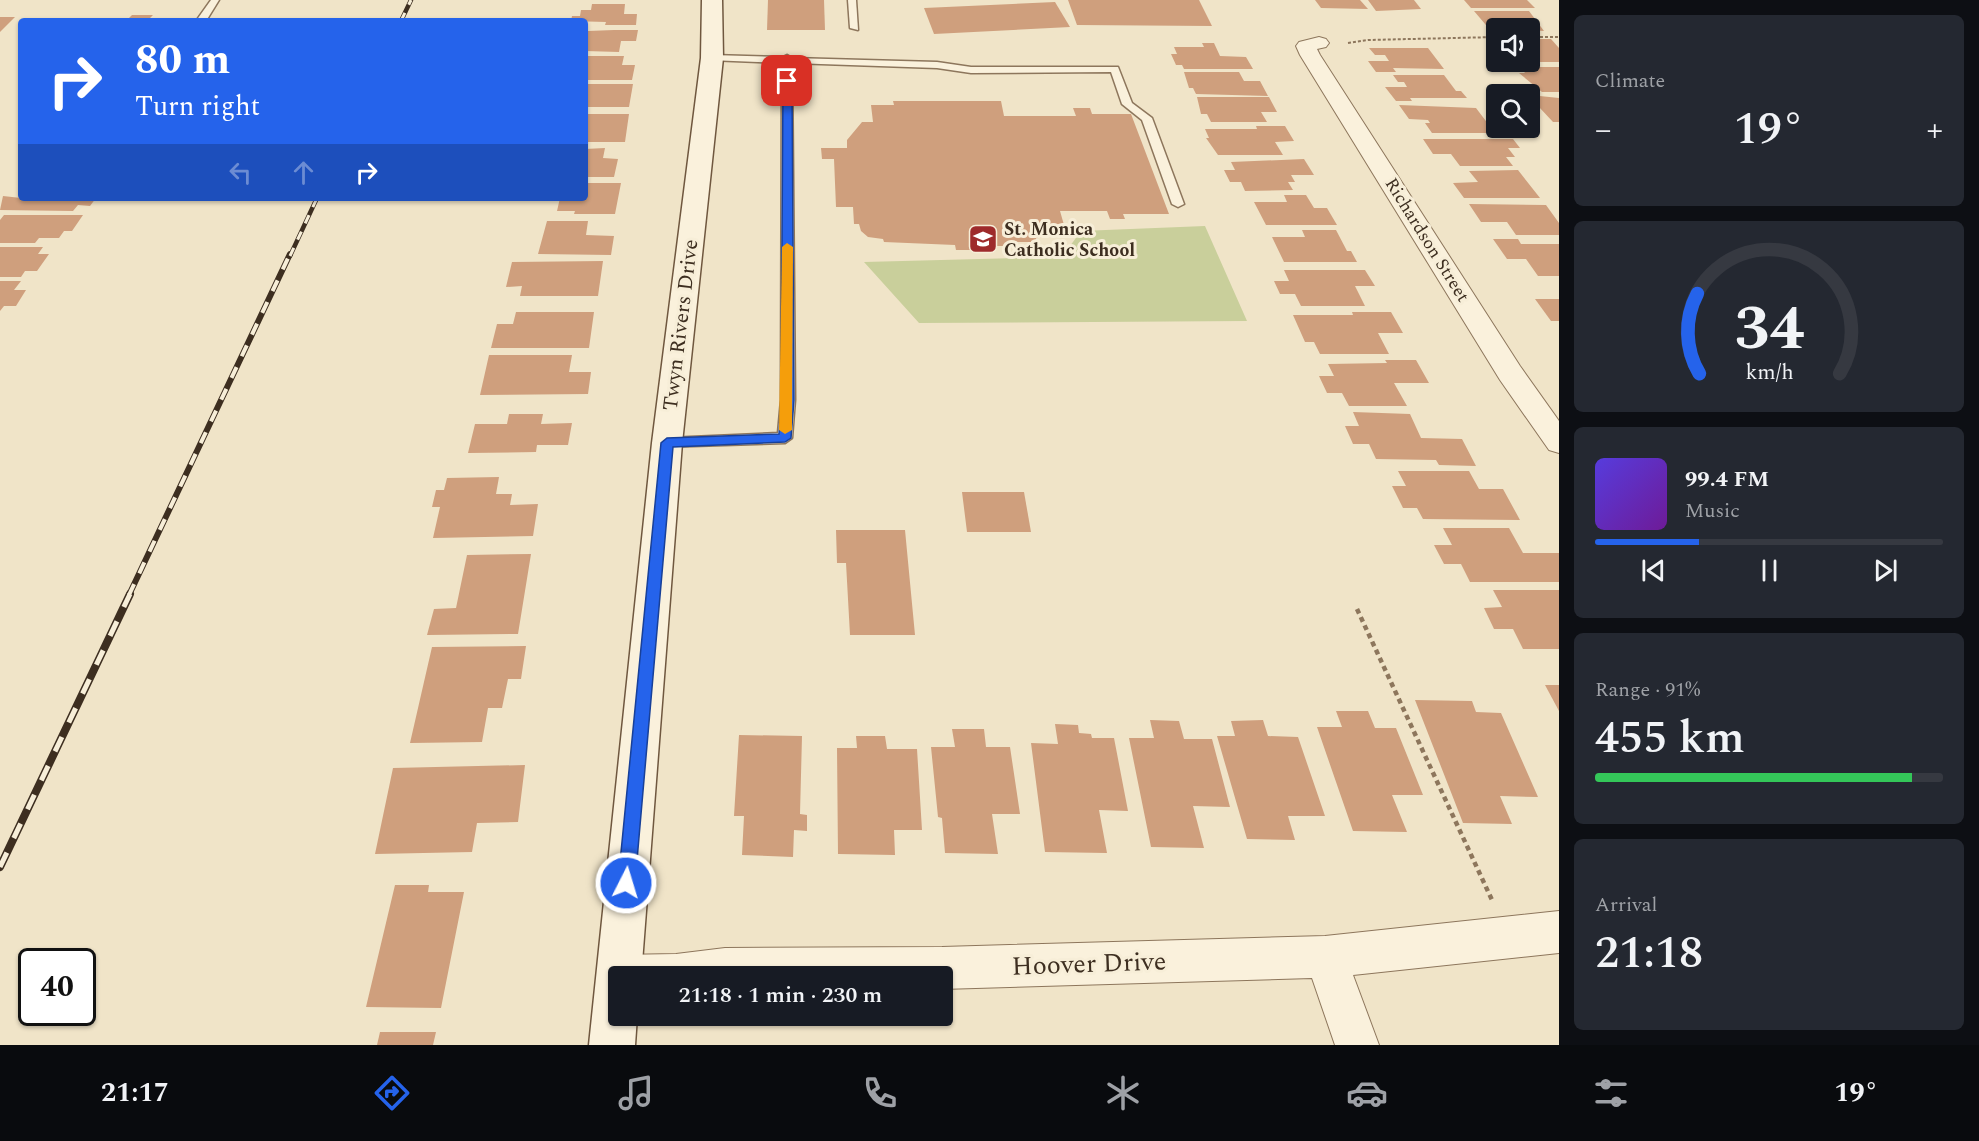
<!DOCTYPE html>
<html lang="en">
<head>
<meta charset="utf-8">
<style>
	:root { --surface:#171b24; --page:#242831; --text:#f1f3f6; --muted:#9ea1a6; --line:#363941; --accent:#2563eb }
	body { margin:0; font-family:Spectral,serif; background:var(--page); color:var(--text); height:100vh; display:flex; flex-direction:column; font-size:22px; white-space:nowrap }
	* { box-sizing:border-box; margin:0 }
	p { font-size:20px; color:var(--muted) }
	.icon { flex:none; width:33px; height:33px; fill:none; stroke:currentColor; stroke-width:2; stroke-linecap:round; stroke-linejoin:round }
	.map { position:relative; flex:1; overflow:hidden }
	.drawer { display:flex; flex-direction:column; gap:15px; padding:15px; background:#0d0f14; width:420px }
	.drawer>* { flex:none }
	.hud { position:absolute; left:18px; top:18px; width:570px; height:183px; border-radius:6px; box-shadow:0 2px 4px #0004; background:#2563eb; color:#fff; overflow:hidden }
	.fabs { position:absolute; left:1486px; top:18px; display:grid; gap:12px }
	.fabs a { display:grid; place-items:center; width:54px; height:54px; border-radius:6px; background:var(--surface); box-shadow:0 2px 4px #0004; font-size:30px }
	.speed { position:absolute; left:18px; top:948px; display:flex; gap:12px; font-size:30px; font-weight:700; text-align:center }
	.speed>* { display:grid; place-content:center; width:78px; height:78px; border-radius:50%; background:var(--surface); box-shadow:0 2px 4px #0004; line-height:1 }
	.speed .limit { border:3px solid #111; border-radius:9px; background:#fff; color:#111 }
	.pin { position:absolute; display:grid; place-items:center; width:51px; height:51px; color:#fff; margin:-26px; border-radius:12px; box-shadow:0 3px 9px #0006 }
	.me { position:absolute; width:66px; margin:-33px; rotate:5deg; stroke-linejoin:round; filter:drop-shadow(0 0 4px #0008) }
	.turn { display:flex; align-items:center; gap:21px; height:126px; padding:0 18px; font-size:27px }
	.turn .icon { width:78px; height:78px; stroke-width:2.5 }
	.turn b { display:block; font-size:42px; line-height:51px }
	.lanes { display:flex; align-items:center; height:57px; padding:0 18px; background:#0003; justify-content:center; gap:30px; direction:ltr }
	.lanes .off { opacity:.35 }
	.big { font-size:45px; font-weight:600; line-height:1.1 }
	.drawer .card { flex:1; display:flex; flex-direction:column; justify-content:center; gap:9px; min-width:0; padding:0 21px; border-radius:9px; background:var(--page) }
	.drawer .dial { align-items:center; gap:0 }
	.dial svg { height:156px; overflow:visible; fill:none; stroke:var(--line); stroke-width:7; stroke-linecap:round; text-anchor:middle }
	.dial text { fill:var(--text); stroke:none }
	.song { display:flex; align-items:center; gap:18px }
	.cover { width:72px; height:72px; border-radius:9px; background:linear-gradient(135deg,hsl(250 70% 55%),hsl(280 70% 35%)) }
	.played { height:6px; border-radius:3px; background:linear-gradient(90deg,var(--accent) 30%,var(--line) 30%) }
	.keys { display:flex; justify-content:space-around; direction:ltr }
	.heat { display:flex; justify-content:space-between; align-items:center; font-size:33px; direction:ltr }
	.charge { height:9px; border-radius:4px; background:linear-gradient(90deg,#34c759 91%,var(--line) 0) }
	.trip { position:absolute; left:608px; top:966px; width:345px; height:60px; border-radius:6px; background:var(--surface); box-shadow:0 2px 4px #0004; font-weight:600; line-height:60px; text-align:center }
	.dock { display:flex; height:96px; justify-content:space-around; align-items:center; background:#090b0e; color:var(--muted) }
	.dock .icon { width:42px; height:42px }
	.dock .on { color:var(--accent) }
	.dock b { font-size:27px; color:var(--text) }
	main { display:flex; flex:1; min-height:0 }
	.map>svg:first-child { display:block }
	.green { fill:#c9cf9b }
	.building { fill:#cf9f7d }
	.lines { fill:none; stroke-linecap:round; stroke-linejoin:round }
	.lane-casing { stroke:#8d765c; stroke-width:3 }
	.street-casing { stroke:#8d765c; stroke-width:2 }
	.secondary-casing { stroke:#6f573f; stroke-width:3 }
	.path-far1 { stroke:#8d765c; stroke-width:2; stroke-dasharray:3 2; stroke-linecap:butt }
	.path { stroke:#8d765c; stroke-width:4.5; stroke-dasharray:5 4; stroke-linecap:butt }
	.lane { fill:#faf1dc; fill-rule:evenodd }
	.street { fill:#faf1dc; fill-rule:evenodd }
	.secondary { fill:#faf1dc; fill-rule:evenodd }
	.rail-far2-casing { stroke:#3d2e20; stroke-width:4.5 }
	.rail-far1-casing { stroke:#3d2e20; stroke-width:6 }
	.rail-casing { stroke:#3d2e20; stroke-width:8 }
	.rail-far2 { stroke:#f7eed8; stroke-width:3; stroke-dasharray:9; stroke-linecap:butt }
	.rail-far1 { stroke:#f7eed8; stroke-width:4; stroke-dasharray:12; stroke-linecap:butt }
	.rail { stroke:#f7eed8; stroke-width:5; stroke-dasharray:16; stroke-linecap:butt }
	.route { fill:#2563eb; stroke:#184099; stroke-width:1.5 }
	.slow { fill:#f59e0b }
	.labels { text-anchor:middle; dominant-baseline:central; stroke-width:6; stroke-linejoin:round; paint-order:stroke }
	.far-poi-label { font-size:18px; font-weight:bold; fill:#3d2e20; stroke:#f7eed8; text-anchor:start }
	.far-street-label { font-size:18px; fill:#3d2e20; stroke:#f7eed8 }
	.street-label { font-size:21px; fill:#3d2e20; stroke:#f7eed8 }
	.near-street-label { font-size:26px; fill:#3d2e20; stroke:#f7eed8 }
</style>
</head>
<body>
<main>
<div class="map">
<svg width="1559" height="1045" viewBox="0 0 1559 1045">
	<rect width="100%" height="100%" fill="#f0e4c8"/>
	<!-- green -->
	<path class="green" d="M1205,226l42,95 -328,2 -55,-61 198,-5 19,-26z"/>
	<!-- building -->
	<g class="building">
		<path d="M768,0h56l1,30h-58z"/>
		<path d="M1068,0h131l13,26 -135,-1z"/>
		<path d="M1315,0h45l8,9 -47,-1z"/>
		<path d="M1368,0h46l7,9 -45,2z"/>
		<path d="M1464,0h63l8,8h-64z"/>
		<path d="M1055,2l15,25 -136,7 -10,-26z"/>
		<path d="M592,4h33l-1,10h13l-1,11h-31l1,-3 -35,-1 1,-5h8l1,-6h10z"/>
		<path d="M1474,11h55l15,20 -47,-3v3h-6z"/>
		<path d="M132,15h21l-6,6h-35l16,-2z"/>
		<path d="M0,17h15l-15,15z"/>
		<path d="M614,30h24l-2,11h-15l-2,11 -34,-1 3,-20z"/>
		<path d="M1530,39h21l8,9v14h-29z"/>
		<path d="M1202,43h12l6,13 26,1 7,12h-69l-2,-4h-6l-5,-11h6l-3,-7h30z"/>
		<path d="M1369,48h59l16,21 -51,-1 3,4h-20l-8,-11h21l-4,-6h-10z"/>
		<path d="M585,56h39l-2,9h13l-3,15h-47z"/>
		<path d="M1520,67h39v25h-17l-23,-19h6z"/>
		<path d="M1184,72h55l5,9h16l8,15 -72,-2 -3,-6h-4z"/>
		<path d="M1393,75h51l12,16h5l6,7h-57l2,3h-16l-11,-14h22l-3,-5h-6z"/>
		<path d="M585,84h48l-4,23h-44z"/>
		<path d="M1530,95l29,3v24h-6l-14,-15h-3l-6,-7z"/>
		<path d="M1197,97h72l8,15h-16l6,10h-56l-4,-8h-6z"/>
		<path d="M893,101h108l3,15h72l-3,-8h17l2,6h39l38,100h-46l2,5h-15l-3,-8h-47l4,14h-7l2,7 -7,5 -16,1 1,4h-25l1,4h-44l2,4h-15l-1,-5 -71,-3 -1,-3 -15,-2 -7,-6 -2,-7h-5l-1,-17h-17l-2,-48h-12l-1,-11h26v-8l15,-18h11l-2,-17h23z"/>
		<path d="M1399,105l77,3 19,25h-63l-7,-10h5l-2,-3 -19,-1z"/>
		<path d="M585,114h44l-4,28h-40z"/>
		<path d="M1256,126h29l9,15 -19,1 8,13h-65l-12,-17h3l-4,-9h52z"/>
		<path d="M1423,139h90l7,9h-12l7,9h-9l7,9h-53l-9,-12h-18z"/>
		<path d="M605,148l-2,10 15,1 -4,18h-29v-28z"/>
		<path d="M1304,159l10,16h-23l4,7h-7l5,8 -48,1 -4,-9h-11l-6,-12h11l-4,-8z"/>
		<path d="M1518,170l22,28h-76l-11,-15 25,-1 -9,-11z"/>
		<path d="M585,183h36l-6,31h-41l1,-3h-18l3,-13h25z"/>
		<path d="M1284,195h22l8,13h13l10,17h-71l-12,-23h33z"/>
		<path d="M3,196l18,2h75l-6,8 -12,-1 -5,6 -73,-1z"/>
		<path d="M1469,204l77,1 13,18v12h-43l-9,-13h-26z"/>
		<path d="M4,215h79l-11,16h-8l-5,7h-20l-4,5h-35v-23z"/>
		<path d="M547,221h41l-2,14 28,1 -3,19 -73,-1z"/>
		<path d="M1302,230h34l11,21h4l6,11h-73l-12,-25h33z"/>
		<path d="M1493,239h25l3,5h38v32h-21l-12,-17h-19z"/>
		<path d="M0,247h43l-5,7h11l-12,17h-12l-4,6h-21z"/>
		<path d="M603,261l-5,35h-78l2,-10 -16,1 6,-25z"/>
		<path d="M1284,270h81l10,16h-20l10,20h-64l-6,-12h-15l-6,-13h15z"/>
		<path d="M0,281h21l-7,9h12l-10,16h-12l-4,5z"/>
		<path d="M1535,299h24v22h-8z"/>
		<path d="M516,312h78l-5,36h-98l6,-24h16z"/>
		<path d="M1352,312h39l12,21h-25l11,21h-69l-6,-12h-9l-12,-27h60z"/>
		<path d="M489,355h83l-3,17h22l-3,22 -108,1z"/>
		<path d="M1385,360h31l13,23h-35l13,23h-58l-7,-13h-15l-8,-17h15l-6,-12 59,-1z"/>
		<path d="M1353,412l57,2 11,24 41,1 14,27 -37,-1 -3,-5 -60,-1 -7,-15h-16l-8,-18h14z"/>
		<path d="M509,414h34l-2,10 31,-1 -4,22h-31l-1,7 -68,1 7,-29h32z"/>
		<path d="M1398,471h71l10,18h24l17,31 -97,-1 -6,-11h-14l-11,-22h14z"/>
		<path d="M499,477l-3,17h16l-2,11 28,-1 -5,32 -100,2 7,-31h-8l4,-17h8l3,-12z"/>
		<path d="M962,492h62l7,40h-64z"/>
		<path d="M1443,528h66l14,25h36v29h-89l-9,-18h-17l-10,-19h18z"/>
		<path d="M836,530h69l10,105h-65l-4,-72h-9z"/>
		<path d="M531,554l-13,80 -91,1 7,-26 22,-1 11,-53z"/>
		<path d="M1493,590h66v59h-36l-10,-20h-19l-10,-21 18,-1z"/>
		<path d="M526,646l-5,33h-13l-6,29h-14l-6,34 -72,1 22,-96z"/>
		<path d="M1545,685h14v26z"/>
		<path d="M1415,700l57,1 4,11 25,1 37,84 -38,-1 12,28 -49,-1z"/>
		<path d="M1336,711h32l7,17h21l27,67h-31l15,37 -54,-1 -36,-104h25z"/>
		<path d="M1150,720l29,1 5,18h28l18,68 -37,-1 11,42 -53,-1 -22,-109h25z"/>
		<path d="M1263,720l5,16 30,1 27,79h-37l7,24 -48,-1 -30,-103h18l-4,-15z"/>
		<path d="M1055,724l23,1 1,8 12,1 1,4h22l14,73 -29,-1 8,43 -62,-1 -14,-109 27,1z"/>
		<path d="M952,729h32l2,18h24l10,67h-28l6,40 -53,-1 -3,-35 -4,-1 -7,-70h24z"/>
		<path d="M739,735l63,1 -2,78 7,1v16l-13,-1 -1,27 -51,-2 2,-39h-10z"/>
		<path d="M856,736h29l2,13h30l5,81h-28l1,25 -57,-1 -1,-106h20z"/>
		<path d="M525,765l-7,57 -41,1 -5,29 -97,2 18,-86z"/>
		<path d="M395,885h34l-1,7h36l-23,116 -75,-1z"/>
		<path d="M380,1032h56l-3,13h-56z"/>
	</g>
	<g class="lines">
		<!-- lane casing -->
		<g class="lane-casing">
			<g id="lane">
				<path d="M211,0h8l-13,21h-10z"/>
				<path d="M848,0h8l2,30 -8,-2z"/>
				<path d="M712,55l71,2 4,-2 5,3 145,4 34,5h147l14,36 20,15 32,86 -6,3 -6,-3 -30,-84 -20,-16 -11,-32 -140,1 -34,-5 -145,-5 3,337 -3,38 -7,5 -123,4 -2,-4 2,-4 5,-1 111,-5 3,-33 1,-337 -73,-3 -2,-2z"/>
			</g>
		</g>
		<!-- street casing -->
		<g class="street-casing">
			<g id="street">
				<path d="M1319,37l7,2 3,4 -3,4 -9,2 3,6 200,311 39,55v32l-10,-3 -49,-70 -200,-325 -4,-9 3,-4z"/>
				<path d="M1559,911v42l-206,22 26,70h-44l-23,-67 -370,11v-13h-324v21l-15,-6 -6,-15 6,-15 15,-6 58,-1 49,-6 217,-1 383,-11z"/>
			</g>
		</g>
		<!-- secondary casing -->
		<g class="secondary-casing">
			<path id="secondary" d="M702,0h20l1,58 -41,385 -41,533h-23v40h19l-2,29h-46l63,-602 49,-385z"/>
		</g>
		<!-- path-far1 -->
		<g class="path-far1">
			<path d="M1530,37h29"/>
			<path d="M1348,43l20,-3 129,-3"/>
		</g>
		<!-- path -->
		<path class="path" d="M1357,609l135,291"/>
		<!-- lane -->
		<use href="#lane" class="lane"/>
		<!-- street -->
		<use href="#street" class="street"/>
		<!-- secondary -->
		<use href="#secondary" class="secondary"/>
		<!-- rail-far2 casing -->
		<g class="rail-far2-casing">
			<g id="rail-far2">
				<path d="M401,21l10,-21"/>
				<path d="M290,256l27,-58"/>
			</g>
		</g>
		<!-- rail-far1 casing -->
		<g class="rail-far1-casing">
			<path id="rail-far1" d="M129,595l161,-341"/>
		</g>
		<!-- rail casing -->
		<g class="rail-casing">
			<path id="rail" d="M0,867l130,-273"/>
		</g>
		<!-- rail-far2 -->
		<use href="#rail-far2" class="rail-far2"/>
		<!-- rail-far1 -->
		<use href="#rail-far1" class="rail-far1"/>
		<!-- rail -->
		<use href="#rail" class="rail"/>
	</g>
	<!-- route -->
	<path class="route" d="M787,78l5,3 2,319 -3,38 -6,4 -112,5 -38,436 -2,6 -7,3 -6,-3 -2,-6 43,-440 6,-5 112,-4 2,-34 2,-319z"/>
	<!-- slow -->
	<path class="slow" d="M787,243l6,4 -1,183 -7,4 -6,-4 3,-183z"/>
	<!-- icons -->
	<defs>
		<g id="school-square" transform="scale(1.5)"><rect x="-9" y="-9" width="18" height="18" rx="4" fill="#9e2a2b" stroke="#f7eed8"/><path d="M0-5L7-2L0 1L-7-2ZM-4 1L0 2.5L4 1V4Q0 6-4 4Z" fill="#fff"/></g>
	</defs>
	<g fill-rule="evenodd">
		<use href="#school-square" x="983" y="239"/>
	</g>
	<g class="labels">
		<!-- far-poi labels -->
		<g class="far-poi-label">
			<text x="1004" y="229">St. Monica<tspan x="1004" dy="21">Catholic School</tspan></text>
		</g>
		<!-- far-street labels -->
		<g class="far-street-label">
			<text transform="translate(1427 240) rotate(58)">Richardson Street</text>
		</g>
		<!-- street labels -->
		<g class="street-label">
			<text transform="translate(681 325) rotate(-83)">Twyn Rivers Drive</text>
		</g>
		<!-- near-street labels -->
		<g class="near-street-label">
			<text transform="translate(1089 964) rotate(-2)">Hoover Drive</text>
		</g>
	</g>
</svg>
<div class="fabs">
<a><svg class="icon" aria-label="sound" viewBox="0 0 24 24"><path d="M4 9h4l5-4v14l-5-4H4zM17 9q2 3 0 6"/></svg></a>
<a><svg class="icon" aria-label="search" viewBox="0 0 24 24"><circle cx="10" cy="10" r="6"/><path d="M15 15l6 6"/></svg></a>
</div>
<div class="speed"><div class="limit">40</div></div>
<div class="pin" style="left:787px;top:81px;background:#d93025"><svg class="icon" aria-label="arrive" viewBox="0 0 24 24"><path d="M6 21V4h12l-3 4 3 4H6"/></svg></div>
<svg class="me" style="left:626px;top:883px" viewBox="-20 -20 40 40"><circle r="17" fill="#2563eb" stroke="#fff" stroke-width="3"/><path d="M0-11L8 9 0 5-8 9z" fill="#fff"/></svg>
<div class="trip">21:18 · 1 min · 230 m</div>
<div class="hud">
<div class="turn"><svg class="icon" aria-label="right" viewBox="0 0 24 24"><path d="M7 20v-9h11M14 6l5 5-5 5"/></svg><div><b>80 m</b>Turn right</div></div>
<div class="lanes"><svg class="icon off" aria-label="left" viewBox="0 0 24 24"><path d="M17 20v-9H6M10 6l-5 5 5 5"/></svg><svg class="icon off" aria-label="ahead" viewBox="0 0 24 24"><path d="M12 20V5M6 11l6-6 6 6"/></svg><svg class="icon" aria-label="right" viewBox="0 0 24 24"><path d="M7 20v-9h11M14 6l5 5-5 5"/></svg></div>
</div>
</div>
<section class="drawer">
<div class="card"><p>Climate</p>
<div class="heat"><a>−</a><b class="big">19°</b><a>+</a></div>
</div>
<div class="card dial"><svg viewBox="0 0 100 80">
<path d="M14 69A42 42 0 1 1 86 69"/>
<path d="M14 69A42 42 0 0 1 13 28" stroke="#2563eb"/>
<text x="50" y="56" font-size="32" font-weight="700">34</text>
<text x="50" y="72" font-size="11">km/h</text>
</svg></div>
<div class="card">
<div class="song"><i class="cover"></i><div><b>99.4 FM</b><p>Music</p></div></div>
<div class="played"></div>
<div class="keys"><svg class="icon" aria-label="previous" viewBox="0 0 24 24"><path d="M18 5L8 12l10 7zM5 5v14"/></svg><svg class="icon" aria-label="pause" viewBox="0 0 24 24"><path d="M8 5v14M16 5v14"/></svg><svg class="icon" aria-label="next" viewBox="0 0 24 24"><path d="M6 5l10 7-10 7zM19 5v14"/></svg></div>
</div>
<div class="card"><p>Range · 91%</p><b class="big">455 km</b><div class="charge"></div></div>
<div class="card"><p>Arrival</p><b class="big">21:18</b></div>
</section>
</main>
<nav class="dock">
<b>21:17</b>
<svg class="icon on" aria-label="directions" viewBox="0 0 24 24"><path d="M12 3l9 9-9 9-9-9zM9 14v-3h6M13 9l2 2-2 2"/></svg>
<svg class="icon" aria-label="music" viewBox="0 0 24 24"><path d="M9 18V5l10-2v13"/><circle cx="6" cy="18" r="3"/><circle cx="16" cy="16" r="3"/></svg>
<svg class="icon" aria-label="phone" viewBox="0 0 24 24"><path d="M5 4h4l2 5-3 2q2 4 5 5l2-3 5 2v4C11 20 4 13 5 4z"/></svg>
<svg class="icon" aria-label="climate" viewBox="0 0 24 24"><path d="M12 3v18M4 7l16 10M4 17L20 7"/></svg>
<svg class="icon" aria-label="car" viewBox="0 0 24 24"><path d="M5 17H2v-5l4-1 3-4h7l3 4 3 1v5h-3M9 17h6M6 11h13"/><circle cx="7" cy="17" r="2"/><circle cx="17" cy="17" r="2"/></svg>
<svg class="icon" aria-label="filters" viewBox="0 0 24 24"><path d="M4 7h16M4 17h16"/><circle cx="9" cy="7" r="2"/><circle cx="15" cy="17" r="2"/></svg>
<b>19°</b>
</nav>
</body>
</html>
